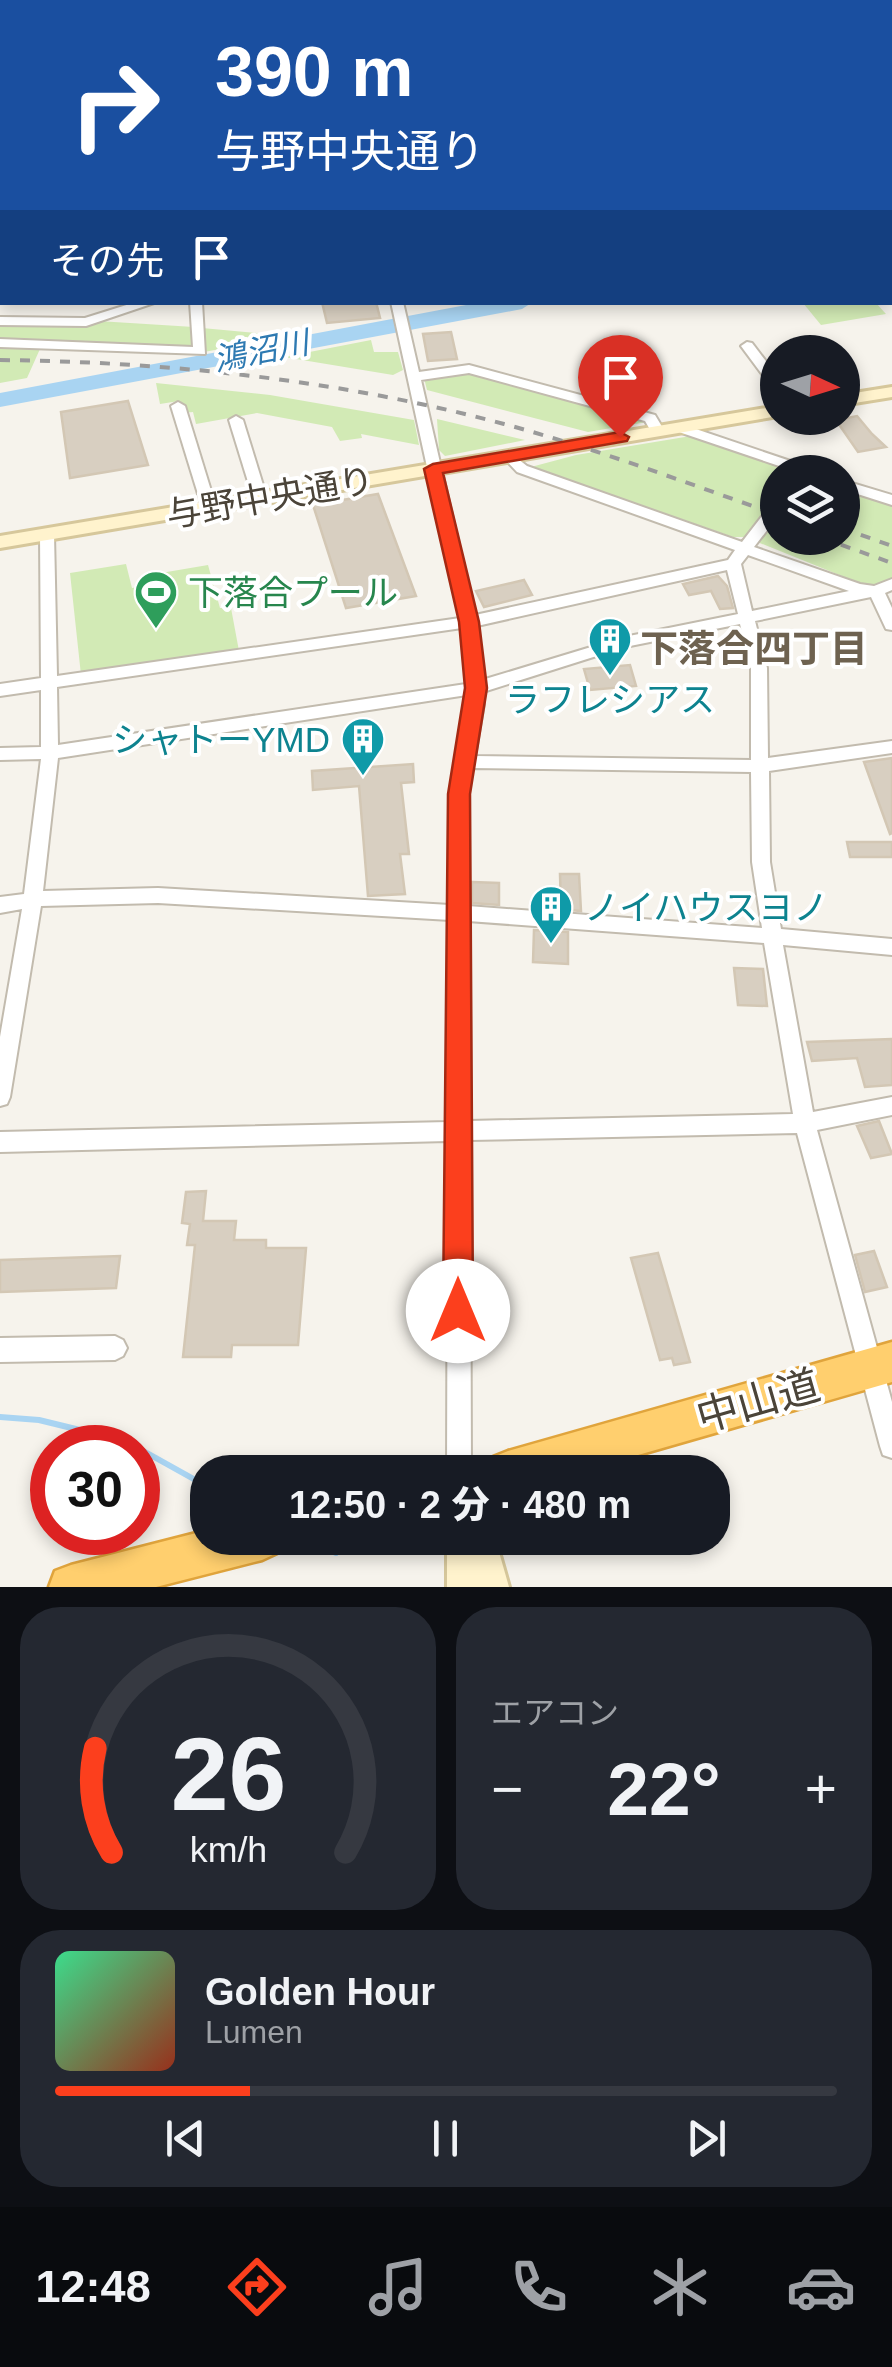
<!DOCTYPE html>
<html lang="ja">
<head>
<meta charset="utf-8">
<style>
	:root { --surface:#171b24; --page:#242831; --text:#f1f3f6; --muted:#9ea1a6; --line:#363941; --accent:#fc3f1d }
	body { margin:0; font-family:Arial,"Noto Sans JP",sans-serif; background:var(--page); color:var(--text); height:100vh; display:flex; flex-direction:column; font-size:38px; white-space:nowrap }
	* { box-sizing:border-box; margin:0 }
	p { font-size:32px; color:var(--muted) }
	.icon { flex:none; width:55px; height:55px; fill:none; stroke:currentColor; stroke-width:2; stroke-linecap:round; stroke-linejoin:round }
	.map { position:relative; height:1587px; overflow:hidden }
	.drawer { display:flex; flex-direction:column; gap:20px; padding:20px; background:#0d0f14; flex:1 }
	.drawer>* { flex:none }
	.guide { position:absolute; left:0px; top:0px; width:892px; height:305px; box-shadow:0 5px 15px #0003; background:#1a4fa0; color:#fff; overflow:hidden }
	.needle { width:65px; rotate:94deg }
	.fabs { position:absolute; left:760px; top:335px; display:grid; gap:20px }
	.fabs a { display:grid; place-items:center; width:100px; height:100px; border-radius:50%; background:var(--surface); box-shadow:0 5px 15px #0003; font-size:50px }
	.speed { position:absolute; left:30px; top:1425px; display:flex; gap:20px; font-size:50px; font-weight:700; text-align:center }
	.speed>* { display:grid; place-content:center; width:130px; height:130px; border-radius:50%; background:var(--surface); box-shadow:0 5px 15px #0003; line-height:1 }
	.speed .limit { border:15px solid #d22; background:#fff; color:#111 }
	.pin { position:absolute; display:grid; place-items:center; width:85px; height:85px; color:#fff; margin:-102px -42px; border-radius:50% 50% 50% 0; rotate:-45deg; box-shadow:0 0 10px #0007 }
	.pin .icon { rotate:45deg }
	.me { position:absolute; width:110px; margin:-55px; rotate:0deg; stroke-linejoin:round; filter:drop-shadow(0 0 8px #0008) }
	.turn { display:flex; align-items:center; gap:35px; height:210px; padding:0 50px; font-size:45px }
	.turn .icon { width:130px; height:130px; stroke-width:2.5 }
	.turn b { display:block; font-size:70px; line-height:85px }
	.then { display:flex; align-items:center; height:95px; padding:0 50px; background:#0003; gap:20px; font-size:38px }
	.big { font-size:75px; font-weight:800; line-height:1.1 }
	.drawer .widget { flex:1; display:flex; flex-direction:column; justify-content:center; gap:15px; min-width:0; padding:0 35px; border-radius:40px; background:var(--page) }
	.drawer .dial { align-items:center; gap:0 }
	.dial svg { height:260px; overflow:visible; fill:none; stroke:var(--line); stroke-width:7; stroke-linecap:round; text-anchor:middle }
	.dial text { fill:var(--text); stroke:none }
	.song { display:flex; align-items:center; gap:30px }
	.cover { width:120px; height:120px; border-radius:15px; background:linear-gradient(135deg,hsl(150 70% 55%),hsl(10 70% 35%)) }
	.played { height:10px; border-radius:5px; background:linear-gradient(90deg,var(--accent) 25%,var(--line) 25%) }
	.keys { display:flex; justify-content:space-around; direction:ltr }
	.heat { display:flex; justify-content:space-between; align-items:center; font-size:55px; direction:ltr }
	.drawer .tiles { flex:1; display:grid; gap:20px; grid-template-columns:1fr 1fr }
	.widget:last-child { grid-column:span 2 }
	.trip { position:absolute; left:190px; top:1455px; width:540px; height:100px; border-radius:40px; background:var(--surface); box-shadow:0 5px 15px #0003; font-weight:800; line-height:100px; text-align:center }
	.tab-bar { display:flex; height:160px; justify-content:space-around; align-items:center; background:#090b0e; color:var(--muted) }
	.tab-bar .icon { width:70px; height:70px }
	.tab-bar .selected { color:var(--accent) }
	.tab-bar b { font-size:45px; color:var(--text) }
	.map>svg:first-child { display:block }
	.green { fill:#d2eab5 }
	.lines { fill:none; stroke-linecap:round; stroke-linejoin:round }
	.stream { stroke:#a9d4f2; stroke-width:6 }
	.river { fill:#a9d4f2; fill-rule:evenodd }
	.building { fill:#d8cfc1; stroke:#d3c7b4; stroke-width:2.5 }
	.street-casing { stroke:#c2bbae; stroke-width:4 }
	.secondary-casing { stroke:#d6c79b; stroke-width:6 }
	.highway-casing { stroke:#e0a43c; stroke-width:5 }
	.street { fill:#fff; fill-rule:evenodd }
	.secondary { fill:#fff3cd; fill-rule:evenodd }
	.highway { fill:#ffcf6e; fill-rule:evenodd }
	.rail { stroke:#9a9a9a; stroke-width:4; stroke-dasharray:10 10; stroke-linecap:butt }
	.route { fill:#fc3f1d; stroke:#a42913; stroke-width:2.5 }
	.labels { text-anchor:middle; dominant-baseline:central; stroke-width:8; stroke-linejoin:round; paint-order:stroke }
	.far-water-label { font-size:32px; font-style:italic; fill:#2e7ab2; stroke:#fff }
	.street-label { font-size:35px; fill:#4b4439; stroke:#fff }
	.leisure-label { font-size:35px; fill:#27864d; stroke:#fff; text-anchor:start }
	.culture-label { font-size:35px; fill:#0d838f; stroke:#fff }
	.neighbourhood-label { font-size:38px; font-weight:bold; fill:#6e6250; stroke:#fff }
	.near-street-label { font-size:42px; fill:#4b4439; stroke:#fff }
</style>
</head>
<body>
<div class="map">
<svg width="892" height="1587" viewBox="0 0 892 1587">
	<rect width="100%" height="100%" fill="#f6f3ec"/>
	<!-- green -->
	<g class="green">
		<path d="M803,303h73l10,11 -65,11z"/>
		<path d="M98,321l96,6 1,19 -151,-6 -17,38 -27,5v-59z"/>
		<path d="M202,328l87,8 -85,16z"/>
		<path d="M371,340l3,12h24l5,18 -10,5 -109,-18z"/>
		<path d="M468,371l160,42 19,9 -59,10 -161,-42 -3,-12z"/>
		<path d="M156,383l114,12 144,25 5,25 -58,-11 1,4 -22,3 -8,-14 -75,-14 -61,11 -3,-12 -10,1 -4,-12 -19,3z"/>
		<path d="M437,419l88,21 -80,16 -6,-6z"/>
		<path d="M691,436l107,36h-20v66h64l1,-50 49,17v74l-23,8 -124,-50h-12l-202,-70 45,-12z"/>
		<path d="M126,564l6,24 25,-4 -2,-10 53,-9 12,43h11l8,43 -158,24 -11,-102z"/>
	</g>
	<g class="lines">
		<!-- stream -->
		<g class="stream">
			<path d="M0,1417l39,3 86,21 11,7"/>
			<path d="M138,1448l70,39"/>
			<path d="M304,1538l32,15"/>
		</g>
		<!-- river -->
		<g class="river">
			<rect x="890" y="227" width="2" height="14"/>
			<path d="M482,302h51l-11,7 -522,98v-14z"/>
		</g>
	</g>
	<!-- building -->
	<g class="building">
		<path d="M322,302h54l4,16 -53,5z"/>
		<path d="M451,332l6,27 -29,2 -5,-27z"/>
		<path d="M128,401l20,64 -78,13 -9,-66z"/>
		<path d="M857,416l15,18 14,13 -28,5 -22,-32z"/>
		<path d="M378,494l38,102 -70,12 -33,-103z"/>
		<path d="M718,576l9,10 6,22 -13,1 -9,-18 -22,4 -6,-11z"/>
		<path d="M524,580l8,15 -48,12 -8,-16z"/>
		<path d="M630,665l6,21 -46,4 -6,-21z"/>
		<path d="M892,758v75l-2,1 -26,-72z"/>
		<path d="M413,764l1,18 -13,1 8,71h-9l5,40 -37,2 -9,-110 -46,4 -1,-19z"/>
		<path d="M847,842h45v15h-42z"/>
		<path d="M560,874h19l2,37 -20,-2z"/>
		<path d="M472,882l27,1v22l-27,-2z"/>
		<path d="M534,930l34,2v32l-35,-2z"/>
		<path d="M734,968l29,1 4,37 -29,-1z"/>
		<path d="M892,1039v46l-27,2 -8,-29 -45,3 -5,-19z"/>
		<path d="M879,1121l13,33 -21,4 -14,-32z"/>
		<path d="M206,1191l-3,30h33l-2,19h32v8h40l-8,97h-66l-1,12h-48l12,-112h-8l3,-21 -8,-1 4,-31z"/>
		<path d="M874,1251l13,36 -22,5 -10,-37z"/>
		<path d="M658,1253l32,109 -16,3 -2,-7 -12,2 -29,-102z"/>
		<path d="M120,1256l-4,32 -116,4v-32z"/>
	</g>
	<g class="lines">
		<!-- street casing -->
		<g class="street-casing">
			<g id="street">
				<path d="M175,0h10l1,2h-9z"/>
				<path d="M307,0h10v2h-9z"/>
				<path d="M553,0h10l2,2h-10z"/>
				<path d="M777,0h10l2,2h-10z"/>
				<path d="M872,0h11l2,2h-10z"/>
				<path d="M890,7l2,1v7l-2,-1z"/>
				<path d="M892,47v6l-2,1v-6z"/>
				<rect x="890" y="98" width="2" height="6"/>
				<rect x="0" y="128" width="2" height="6"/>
				<rect x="890" y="149" width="2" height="6"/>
				<path d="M2,260v8l-2,1v-8z"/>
				<path d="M136,302h21l-71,24 -86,-1v-8l85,1z"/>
				<path d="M190,302h12l3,52 -205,-7v-8l193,8z"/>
				<path d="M391,302h12l16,70 50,-7 186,50 9,15 -2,3h-10l-7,-12 -176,-48 -48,7 54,235 253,-55 7,-10 -218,-78 -15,-16 7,-4 18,14 215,76 31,-40 5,-1v15l-24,31 106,37 14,2 18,-7v11l-7,3 7,15v22l-6,-1 -15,-32 -116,24 12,47 1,90 124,-17v12l-123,18 1,91 11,67 111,10v16l-109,-10 30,167 79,-15v18l-75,15 75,272v56l-9,-3 -3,-9 -83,-313 -327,7 1,332h-24l1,-331 -448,11v-20l449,-10 1,-202 -292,-17 -117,3 -31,191 -3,7 -7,2v-69l22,-128 -22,4v-16l24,-3 17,-135 -41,1v-12l41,-1v-57l-41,6v-12l41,-6 -1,-144 7,-5 7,5 3,142 403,-58zM748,555l101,36 -97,20 -11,-47zM727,570l11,44 -114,23 -142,43 -5,-54zM740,624l11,44v92l-276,-4 9,-52 -1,-12 142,-45zM462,628l4,56 -408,61 -1,-58zM467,695l-17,99v111l-292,-17 -115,3 15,-133zM472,768l279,4 1,90 10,66 -294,-22v-112zM468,921l296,22 29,171 -324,7z"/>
				<path d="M747,342l5,1 26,34v13l-5,-1 -32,-43z"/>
				<path d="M178,402l7,4 31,101 -2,3h-10l-2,-3 -31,-101z"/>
				<path d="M236,416l7,4 24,78 -2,3 -5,1 -7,-4 -24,-78z"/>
				<path d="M678,423l136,46 2,3h-19l-124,-42 -2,-3z"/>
				<path d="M842,480l50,15v10l-50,-16z"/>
				<path d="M115,1336l8,4 4,8 -4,8 -8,4 -115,2v-24z"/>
			</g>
		</g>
		<!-- secondary casing -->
		<g class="secondary-casing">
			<g id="secondary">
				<path d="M2,40v8l-2,1v-8z"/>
				<rect x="890" y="177" width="2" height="12"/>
				<path d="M892,387v10l-50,8v-10z"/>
				<path d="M778,406v10l-778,132v-12z"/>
				<path d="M447,1538h48l14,49h-62z"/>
			</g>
		</g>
		<!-- highway casing -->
		<g class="highway-casing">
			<g id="highway">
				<path d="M892,1342v40l-313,90h-92l6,-15 15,-6z"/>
				<path d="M208,1530v8h76l-7,15 -15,7 -106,27h-107l6,-16 16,-6z"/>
			</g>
		</g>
		<!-- street -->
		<use href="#street" class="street"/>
		<!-- secondary -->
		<use href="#secondary" class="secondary"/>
		<!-- highway -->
		<use href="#highway" class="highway"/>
		<!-- rail -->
		<g class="rail">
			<path d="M0,360c170,2 340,20 504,64 93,25 183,59 274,91"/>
			<path d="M842,528l50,18"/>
			<path d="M822,538l70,25"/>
		</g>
	</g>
	<!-- route -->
	<path class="route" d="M620,432l9,5 -2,4 -184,32 36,149 8,66 -17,106 3,517 -5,10 -10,5 -11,-5 -4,-10 5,-517 17,-106 -6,-66 -35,-153 9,-5z"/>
	<!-- icons -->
	<defs>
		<g id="stadium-pin" transform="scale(2.25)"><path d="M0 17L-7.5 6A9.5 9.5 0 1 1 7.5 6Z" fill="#2e9e5b" stroke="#fff"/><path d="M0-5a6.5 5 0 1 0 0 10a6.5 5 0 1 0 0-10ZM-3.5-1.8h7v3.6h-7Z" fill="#fff"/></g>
		<g id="building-pin" transform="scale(2.25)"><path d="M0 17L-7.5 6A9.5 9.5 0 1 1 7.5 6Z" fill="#0f9aa8" stroke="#fff"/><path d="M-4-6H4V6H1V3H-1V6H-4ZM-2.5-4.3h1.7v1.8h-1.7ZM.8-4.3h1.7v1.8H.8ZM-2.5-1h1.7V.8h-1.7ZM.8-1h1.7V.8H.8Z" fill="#fff"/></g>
	</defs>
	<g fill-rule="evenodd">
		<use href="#stadium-pin" x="156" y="592"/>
		<use href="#building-pin" x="610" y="639"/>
		<use href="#building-pin" x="363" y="739"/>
		<use href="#building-pin" x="551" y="907"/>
	</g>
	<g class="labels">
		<!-- far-water labels -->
		<g class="far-water-label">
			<text transform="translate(261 351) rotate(-11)">鴻沼川</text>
		</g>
		<!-- street labels -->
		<g class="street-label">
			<text transform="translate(270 497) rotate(-10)">与野中央通り</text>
		</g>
		<!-- leisure labels -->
		<g class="leisure-label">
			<text x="188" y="592">下落合プール</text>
		</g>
		<!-- culture labels -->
		<g class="culture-label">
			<text x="610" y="699">ラフレシアス</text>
			<text x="330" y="739" text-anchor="end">シャトーYMD</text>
			<text x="584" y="907" text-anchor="start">ノイハウスヨノ</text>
		</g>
		<!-- neighbourhood labels -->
		<g class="neighbourhood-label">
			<text x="754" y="649">下落合四丁目</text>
		</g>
		<!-- near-street labels -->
		<g class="near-street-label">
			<text transform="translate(758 1401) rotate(-16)">中山道</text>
		</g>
	</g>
</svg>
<div class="fabs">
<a><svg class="needle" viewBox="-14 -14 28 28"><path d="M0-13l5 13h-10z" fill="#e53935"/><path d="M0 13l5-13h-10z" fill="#9ea1a6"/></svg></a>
<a><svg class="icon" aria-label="layers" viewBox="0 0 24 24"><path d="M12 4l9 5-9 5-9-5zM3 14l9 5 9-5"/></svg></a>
</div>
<div class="speed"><div class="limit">30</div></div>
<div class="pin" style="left:620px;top:437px;background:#d93025"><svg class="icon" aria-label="arrive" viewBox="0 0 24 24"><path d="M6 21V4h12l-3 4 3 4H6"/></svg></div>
<svg class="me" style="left:458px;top:1311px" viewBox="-20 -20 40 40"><circle r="19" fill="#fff"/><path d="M0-13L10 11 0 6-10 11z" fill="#fc3f1d"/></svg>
<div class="trip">12:50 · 2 分 · 480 m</div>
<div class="guide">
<div class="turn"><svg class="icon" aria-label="right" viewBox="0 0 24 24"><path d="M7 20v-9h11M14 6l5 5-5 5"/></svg><div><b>390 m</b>与野中央通り</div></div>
<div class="then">その先<svg class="icon" aria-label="arrive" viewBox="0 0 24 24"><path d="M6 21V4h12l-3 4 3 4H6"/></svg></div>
</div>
</div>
<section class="drawer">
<div class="tiles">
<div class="widget dial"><svg viewBox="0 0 100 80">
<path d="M14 69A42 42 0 1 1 86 69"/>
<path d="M14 69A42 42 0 0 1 9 37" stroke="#fc3f1d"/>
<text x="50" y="56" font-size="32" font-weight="700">26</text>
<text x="50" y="72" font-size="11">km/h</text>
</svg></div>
<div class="widget"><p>エアコン</p>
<div class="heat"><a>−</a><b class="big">22°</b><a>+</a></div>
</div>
<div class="widget">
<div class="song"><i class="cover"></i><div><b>Golden Hour</b><p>Lumen</p></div></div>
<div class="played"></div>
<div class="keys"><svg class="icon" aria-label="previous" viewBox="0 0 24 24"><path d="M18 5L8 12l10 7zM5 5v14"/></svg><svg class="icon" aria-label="pause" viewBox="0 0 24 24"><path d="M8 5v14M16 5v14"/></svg><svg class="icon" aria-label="next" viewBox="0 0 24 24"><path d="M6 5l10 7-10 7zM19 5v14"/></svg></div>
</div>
</div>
</section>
<nav class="tab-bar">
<b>12:48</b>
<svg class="icon selected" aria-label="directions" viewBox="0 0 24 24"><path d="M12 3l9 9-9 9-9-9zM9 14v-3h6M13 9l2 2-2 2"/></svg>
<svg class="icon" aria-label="music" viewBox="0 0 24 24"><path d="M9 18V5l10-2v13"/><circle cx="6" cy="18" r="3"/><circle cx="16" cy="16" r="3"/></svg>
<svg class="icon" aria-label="phone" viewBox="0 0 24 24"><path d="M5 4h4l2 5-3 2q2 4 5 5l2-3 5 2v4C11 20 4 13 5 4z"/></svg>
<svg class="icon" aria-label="climate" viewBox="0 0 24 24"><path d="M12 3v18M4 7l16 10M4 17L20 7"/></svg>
<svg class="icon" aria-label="car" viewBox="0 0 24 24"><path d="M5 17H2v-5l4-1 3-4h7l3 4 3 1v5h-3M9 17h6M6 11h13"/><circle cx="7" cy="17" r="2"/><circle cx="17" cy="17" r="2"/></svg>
</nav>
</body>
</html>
